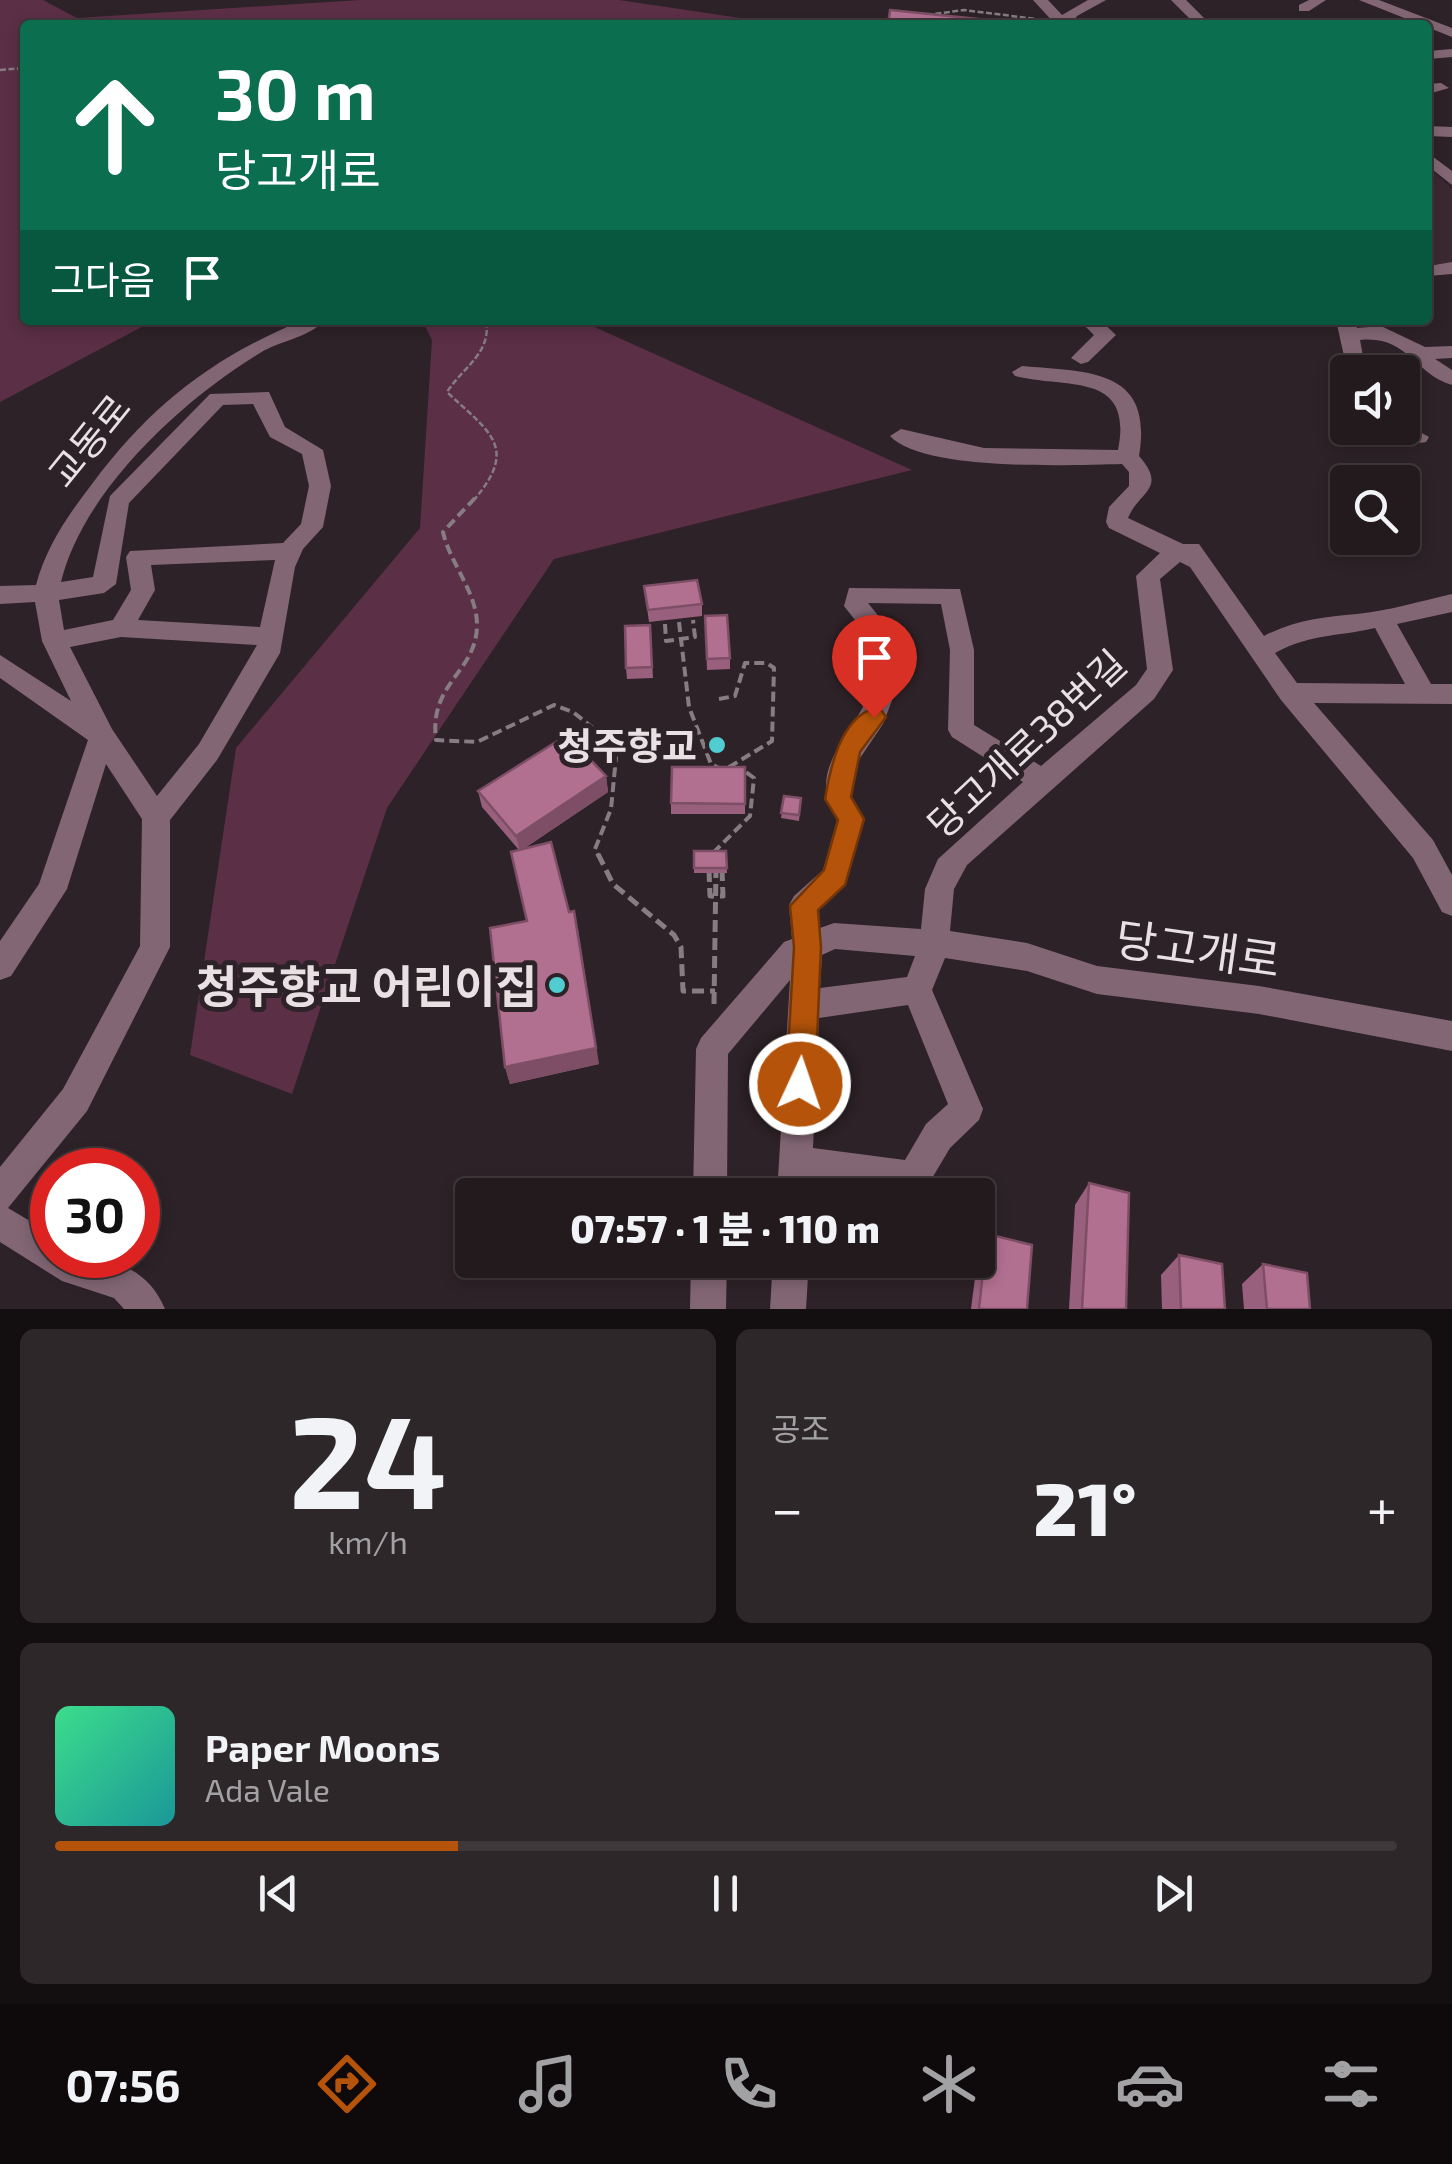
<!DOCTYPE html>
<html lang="ko">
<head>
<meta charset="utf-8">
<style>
	:root { --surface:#221a1d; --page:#2e272a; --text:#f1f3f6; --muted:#a2a1a4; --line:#3f383b; --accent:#b45309 }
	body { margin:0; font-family:"Exo 2","Noto Sans KR",sans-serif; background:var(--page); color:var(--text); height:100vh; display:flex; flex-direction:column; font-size:38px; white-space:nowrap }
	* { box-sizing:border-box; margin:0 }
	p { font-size:32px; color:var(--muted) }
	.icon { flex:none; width:55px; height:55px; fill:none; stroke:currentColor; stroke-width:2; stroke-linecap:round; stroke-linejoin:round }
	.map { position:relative; height:1309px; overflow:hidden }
	.drawer { display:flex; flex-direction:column; gap:20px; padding:20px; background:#130e10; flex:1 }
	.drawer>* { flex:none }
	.guide { position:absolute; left:20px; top:20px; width:1412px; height:305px; border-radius:10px; box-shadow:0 5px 15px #0003,0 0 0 2px var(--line); background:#0b6e4f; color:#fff; overflow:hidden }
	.buttons { position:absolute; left:1330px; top:355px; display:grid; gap:20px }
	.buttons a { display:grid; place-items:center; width:90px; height:90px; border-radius:10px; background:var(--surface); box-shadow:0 5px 15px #0003,0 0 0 2px var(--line); font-size:50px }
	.speed { position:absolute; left:30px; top:1148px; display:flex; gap:20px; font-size:50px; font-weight:700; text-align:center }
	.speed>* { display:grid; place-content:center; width:130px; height:130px; border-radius:50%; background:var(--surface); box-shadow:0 5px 15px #0003,0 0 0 2px var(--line); line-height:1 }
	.speed .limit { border:15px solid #d22; background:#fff; color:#111 }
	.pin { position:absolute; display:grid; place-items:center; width:85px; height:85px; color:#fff; margin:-102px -42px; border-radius:50% 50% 50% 0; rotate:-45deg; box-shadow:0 0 10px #0007 }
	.pin .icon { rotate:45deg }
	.me { position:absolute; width:110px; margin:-55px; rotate:3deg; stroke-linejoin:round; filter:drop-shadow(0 0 8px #0008) }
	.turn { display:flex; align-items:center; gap:35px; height:210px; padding:0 30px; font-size:45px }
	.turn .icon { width:130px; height:130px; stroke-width:2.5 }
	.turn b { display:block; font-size:70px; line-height:85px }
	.then { display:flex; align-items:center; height:95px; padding:0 30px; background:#0003; gap:20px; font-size:38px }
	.big { font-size:75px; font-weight:800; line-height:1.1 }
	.drawer .widget { flex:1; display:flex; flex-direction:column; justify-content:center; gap:15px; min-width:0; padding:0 35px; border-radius:15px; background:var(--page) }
	.drawer .dial { align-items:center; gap:0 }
	.dial b { font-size:130px; line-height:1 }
	.song { display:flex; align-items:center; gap:30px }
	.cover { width:120px; height:120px; border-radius:15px; background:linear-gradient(135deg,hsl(150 70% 55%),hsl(180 70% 35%)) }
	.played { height:10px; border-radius:5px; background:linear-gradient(90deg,var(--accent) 30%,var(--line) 30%) }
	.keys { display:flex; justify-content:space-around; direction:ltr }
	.heat { display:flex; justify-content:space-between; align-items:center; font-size:55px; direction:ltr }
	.drawer .tiles { flex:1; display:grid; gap:20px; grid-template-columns:1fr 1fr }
	.widget:last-child { grid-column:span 2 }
	.trip { position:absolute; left:455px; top:1178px; width:540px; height:100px; border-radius:10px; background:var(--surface); box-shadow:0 5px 15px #0003,0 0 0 2px var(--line); font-weight:800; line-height:100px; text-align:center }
	.menu { display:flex; height:160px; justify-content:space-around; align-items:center; background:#0e0a0c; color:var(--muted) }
	.menu .icon { width:70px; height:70px }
	.menu .on { color:var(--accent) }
	.menu b { font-size:45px; color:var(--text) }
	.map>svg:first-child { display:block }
	.built { fill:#3b2932 }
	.green { fill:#5b2f46 }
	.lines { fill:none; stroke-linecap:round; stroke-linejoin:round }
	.path-far2 { stroke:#867c81; stroke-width:2.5; stroke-dasharray:6 2.5; stroke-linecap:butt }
	.path-far1 { stroke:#867c81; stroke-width:4; stroke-dasharray:10 5; stroke-linecap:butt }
	.path { stroke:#867c81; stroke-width:5; stroke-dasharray:12 6; stroke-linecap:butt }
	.minor { fill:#836674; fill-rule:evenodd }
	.wall { fill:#99607d }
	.shaded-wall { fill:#7d4e66 }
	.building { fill:#b27091; stroke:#7d4e66; stroke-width:2.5 }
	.route { fill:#b45309; stroke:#753606; stroke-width:2.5 }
	.poi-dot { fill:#51ccd1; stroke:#2d2227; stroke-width:4 }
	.labels { text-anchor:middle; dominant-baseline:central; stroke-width:10; stroke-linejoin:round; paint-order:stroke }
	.street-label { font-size:38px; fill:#e9e0e4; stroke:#2d2227 }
	.poi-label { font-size:38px; font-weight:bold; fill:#e9e0e4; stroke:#2d2227; text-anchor:end }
	.near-street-label { font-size:45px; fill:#e9e0e4; stroke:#2d2227 }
	.near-poi-label { font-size:45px; font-weight:bold; fill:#e9e0e4; stroke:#2d2227; text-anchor:end }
</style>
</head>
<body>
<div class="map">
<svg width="1452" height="1309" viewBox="0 0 1452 1309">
	<rect width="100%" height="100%" fill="#2d2227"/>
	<!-- built -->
	<path class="built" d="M1428,167l24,22v73l-24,3z"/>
	<!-- green -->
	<g class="green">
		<path d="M0,0h43l34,18 283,-18h259l169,25h-763v295h130l-155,82z"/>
		<path d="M422,320h157l333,150 -358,89 -167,249 -95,286 -102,-39 46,-307 184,-220 12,-188z"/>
	</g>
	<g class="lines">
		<!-- path-far2 -->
		<g class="path-far2">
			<path d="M927,15l37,-5 72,9"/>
			<path d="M522,25l36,-4 20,4"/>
			<path d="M863,25l30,-5"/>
			<path d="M0,70l25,-2"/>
			<path d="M473,501c47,-54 16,-69 -26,-109 16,-25 45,-39 39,-72"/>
		</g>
		<!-- path-far1 -->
		<g class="path-far1">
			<path d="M475,498l-32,34c7,32 35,61 34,95 -2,47 -48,55 -41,113l41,2 77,-37 19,7 44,35 -6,62 -16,40 4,8"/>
			<path d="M679,622l10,85 22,57 8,4"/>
			<path d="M665,624l1,17 29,-4 -2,-17"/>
			<path d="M719,699l16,-3 10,-33h22l7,5 -2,73 -46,28"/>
			<path d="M713,853l37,-37 4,-38 -11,-8"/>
		</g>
		<!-- path -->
		<g class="path">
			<path d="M598,854l15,30 61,51 7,12 2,44h32"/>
			<path d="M709,870l1,26h13l-1,-27"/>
			<path d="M714,1004l2,-136"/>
		</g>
		<!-- minor -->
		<g class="minor">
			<path d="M1033,0h15l14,15 26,-15h18l-29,16 -6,9h-15z"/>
			<path d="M1171,0h15l25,25h-15z"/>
			<path d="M1309,0h17l-17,11h-10v-6z"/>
			<path d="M1359,0h20l73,28v9z"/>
			<path d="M1452,49v8l-24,2v-8z"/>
			<path d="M1428,84l13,-1 8,5 -21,6z"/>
			<path d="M1428,126l24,1v10l-24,-1z"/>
			<path d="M1428,153l24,18v14l-24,-19z"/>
			<path d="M1452,262v12l-24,2v-10z"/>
			<path d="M303,320l19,3c-16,15 -43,18 -62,30 -78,47 -177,138 -199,229l32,-5 17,-81 100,-102 59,-2 16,35 38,23 8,36 -8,41 -20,22 -8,18 -15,86 -63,107 -47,60v127l-83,164 -79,97 44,26v21c48,0 93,6 113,54h-41l-10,-11 -52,-17 -62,-39v-75l63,-78 77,-143 2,-127 -36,-55 -39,125 -56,87 -11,4v-39l39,-57 49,-144 -88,-62v-23l71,46 -29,-60 -7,-39 -35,2v-18l36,-1c10,-38 32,-70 56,-101 59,-79 120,-126 211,-164zM253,404l17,33 32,17 7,32 -8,38 -18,19 -153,8 -4,6 5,33 -18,30 -49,10 -5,-30 45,-7 12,-9 13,-81 94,-98zM275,560l-15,67 -122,-7 17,-30 -4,-25zM121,637l136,8 -58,99 -42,52 -45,-67 -42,-82z"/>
			<path d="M1079,320h21l16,15 -28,27 -7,2 -10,-6 23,-23z"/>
			<path d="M1336,320h20l1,8 24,-2 44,21 27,-1v12l-17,1 17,11v15c-38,-11 -44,-50 -92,-45l6,32 -18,2z"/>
			<path d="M1022,366c66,6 132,2 117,90 29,33 0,35 -11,62l55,26h16l65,92c31,-16 59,-19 93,-22 31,-3 64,-13 95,-20v18l-55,12 34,60h21v20l-138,-1 119,137 19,35v41l-10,-4 -29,-54 -132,-158 -91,-133 -10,-5 -20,17 13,91 -19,29 -187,166 -13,24 -4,42 77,12 70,23 162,20 193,35v30l-193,-37 -162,-20 -70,-23 -82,-13 -13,32 51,119 -4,11 -29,28 -25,42 -12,5 -101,-13 -1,13h-34l13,-215 -62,74 -1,141h-34l3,-146 5,-11 83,-96 8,-3 -3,-34 5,-9 29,-26 14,-50c-33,-52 17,-83 33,-129l-22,-33 7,-38 -11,-14 5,-18 111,1 14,61v75l67,41 95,-81 11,-16 -11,-93 24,-23 -51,-25 -3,-6 3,-15 20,-21v-14l-7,-8c-49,1 -198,8 -232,-28l11,-7 83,19 134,2c16,-79 -51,-61 -103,-74l-3,-4zM868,603l73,1 9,46 -2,80 4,7 71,45 -85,77 -13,30 -4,40 -87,-6 -14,5 -1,-18 26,-24 20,-67 -13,-22 4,-33 27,-40 13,-34 -22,-33 6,-39zM1375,628l30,56 -108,-1 -22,-30c37,-20 62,-16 100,-25zM835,949l80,7 -8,21 -87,11 2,-33zM908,1005l40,99 -22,20 -21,36 -92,-12 6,-130z"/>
			<path d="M1402,422l27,15 -3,5c-12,3 -32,-4 -37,-14h13z"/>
			<path d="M691,1260h36l-1,49h-36z"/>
			<path d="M773,1260h36l-3,49h-36z"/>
		</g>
	</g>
	<!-- wall -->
	<g class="wall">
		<path d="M644,586l58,18v12l-53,6z"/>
		<path d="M705,616l25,42v11l-23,1z"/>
		<path d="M650,625l3,53 -26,1 -1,-11z"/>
		<path d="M745,767v47h-74v-11z"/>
		<path d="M606,776l2,16 -86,58 77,214 -89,20 -5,-17 22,-146 -8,-71 -37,-43 -4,-16z"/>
		<path d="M784,796l17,2 -2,23 -18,-3z"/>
		<path d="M694,851h32l1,22h-33z"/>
		<path d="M1089,1183l37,126h-57l6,-104z"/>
		<path d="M987,1234l40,75h-56l7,-55z"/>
		<path d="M1179,1255l46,54h-63l-1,-34z"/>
		<path d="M1263,1264l47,45h-66l-2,-25z"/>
	</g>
	<!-- shaded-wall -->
	<g class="shaded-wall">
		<path d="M606,776l2,16 -88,59 -4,-15z"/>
		<path d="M578,929l21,135 -89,20 -5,-17z"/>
	</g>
	<!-- building -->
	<g class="building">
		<path d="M890,10l129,13v2h-131z"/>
		<path d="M697,580l5,24 -54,6 -4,-24z"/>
		<path d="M727,615l3,43 -23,1 -2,-43z"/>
		<path d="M650,625l2,42 -26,1 -1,-42z"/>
		<path d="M567,735l39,41 -90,60 -38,-45z"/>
		<path d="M672,767h73v37l-74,-1z"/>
		<path d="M784,796l17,2 -2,17 -18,-2z"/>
		<path d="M551,842l18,70 5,-1 22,137 -91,19 -15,-139 37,-7 -16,-69z"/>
		<path d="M694,851h32l1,17h-33z"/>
		<path d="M1089,1183l40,10 -3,116h-44z"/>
		<path d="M987,1234l45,11 -5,64h-48z"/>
		<path d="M1179,1255l43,9 3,45h-44z"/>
		<path d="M1263,1264l44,9 3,36h-43z"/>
	</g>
	<!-- route -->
	<path class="route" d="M874,708l8,3 4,6 -26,35 -9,45 13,22 -19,66 -27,25 3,37 -6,137 -4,10 -11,4 -10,-4 -4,-10 8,-137 -4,-41 34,-36 14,-50 -13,-21c5,-30 15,-80 49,-91z"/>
	<!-- markers -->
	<g class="poi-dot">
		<circle cx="717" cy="745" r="10"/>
		<circle cx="557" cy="985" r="10"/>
	</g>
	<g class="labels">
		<!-- street labels -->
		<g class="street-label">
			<text transform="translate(88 440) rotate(-51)">교동로</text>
			<text transform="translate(1026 743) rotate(-43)">당고개로38번길</text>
		</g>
		<!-- poi labels -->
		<g class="poi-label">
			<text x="697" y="745">청주향교</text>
		</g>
		<!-- near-street labels -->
		<g class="near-street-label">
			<text transform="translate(1198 948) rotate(8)">당고개로</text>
		</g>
		<!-- near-poi labels -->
		<g class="near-poi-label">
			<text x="537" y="985">청주향교 어린이집</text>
		</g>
	</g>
</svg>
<div class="buttons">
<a><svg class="icon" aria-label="sound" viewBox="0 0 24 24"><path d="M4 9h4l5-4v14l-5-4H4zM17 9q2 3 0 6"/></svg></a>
<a><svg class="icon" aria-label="search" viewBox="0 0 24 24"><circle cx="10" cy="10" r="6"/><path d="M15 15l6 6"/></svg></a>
</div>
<div class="speed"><div class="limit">30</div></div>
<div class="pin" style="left:874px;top:717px;background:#d93025"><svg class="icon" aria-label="arrive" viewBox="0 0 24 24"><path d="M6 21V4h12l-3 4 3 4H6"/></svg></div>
<svg class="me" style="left:800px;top:1084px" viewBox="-20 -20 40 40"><circle r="17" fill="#b45309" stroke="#fff" stroke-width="3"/><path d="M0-11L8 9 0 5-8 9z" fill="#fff"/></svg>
<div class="trip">07:57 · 1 분 · 110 m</div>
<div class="guide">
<div class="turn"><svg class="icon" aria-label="ahead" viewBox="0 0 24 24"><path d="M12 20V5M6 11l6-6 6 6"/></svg><div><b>30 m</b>당고개로</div></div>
<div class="then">그다음<svg class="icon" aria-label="arrive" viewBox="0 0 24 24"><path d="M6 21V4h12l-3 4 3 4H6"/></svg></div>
</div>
</div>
<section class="drawer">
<div class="tiles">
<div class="widget dial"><b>24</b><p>km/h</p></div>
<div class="widget"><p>공조</p>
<div class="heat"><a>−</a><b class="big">21°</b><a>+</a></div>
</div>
<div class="widget">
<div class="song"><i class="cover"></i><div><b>Paper Moons</b><p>Ada Vale</p></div></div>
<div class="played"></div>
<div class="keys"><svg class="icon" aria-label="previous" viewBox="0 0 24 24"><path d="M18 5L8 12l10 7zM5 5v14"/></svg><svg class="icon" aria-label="pause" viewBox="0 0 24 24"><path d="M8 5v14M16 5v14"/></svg><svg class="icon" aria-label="next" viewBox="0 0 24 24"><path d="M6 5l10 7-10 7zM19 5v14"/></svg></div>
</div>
</div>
</section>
<nav class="menu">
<b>07:56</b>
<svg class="icon on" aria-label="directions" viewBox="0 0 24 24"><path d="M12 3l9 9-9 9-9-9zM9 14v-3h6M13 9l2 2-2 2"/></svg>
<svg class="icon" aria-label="music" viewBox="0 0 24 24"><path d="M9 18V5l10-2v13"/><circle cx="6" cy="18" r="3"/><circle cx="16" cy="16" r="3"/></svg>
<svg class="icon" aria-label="phone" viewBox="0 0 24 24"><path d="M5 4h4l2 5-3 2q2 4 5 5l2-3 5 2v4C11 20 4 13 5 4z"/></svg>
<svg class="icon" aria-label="climate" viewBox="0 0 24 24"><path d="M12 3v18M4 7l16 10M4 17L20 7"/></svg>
<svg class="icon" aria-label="car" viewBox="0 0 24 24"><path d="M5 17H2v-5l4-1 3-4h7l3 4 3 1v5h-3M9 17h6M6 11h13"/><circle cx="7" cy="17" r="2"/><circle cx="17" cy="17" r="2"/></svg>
<svg class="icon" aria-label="filters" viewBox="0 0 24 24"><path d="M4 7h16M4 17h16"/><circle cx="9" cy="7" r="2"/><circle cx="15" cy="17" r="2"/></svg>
</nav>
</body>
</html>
